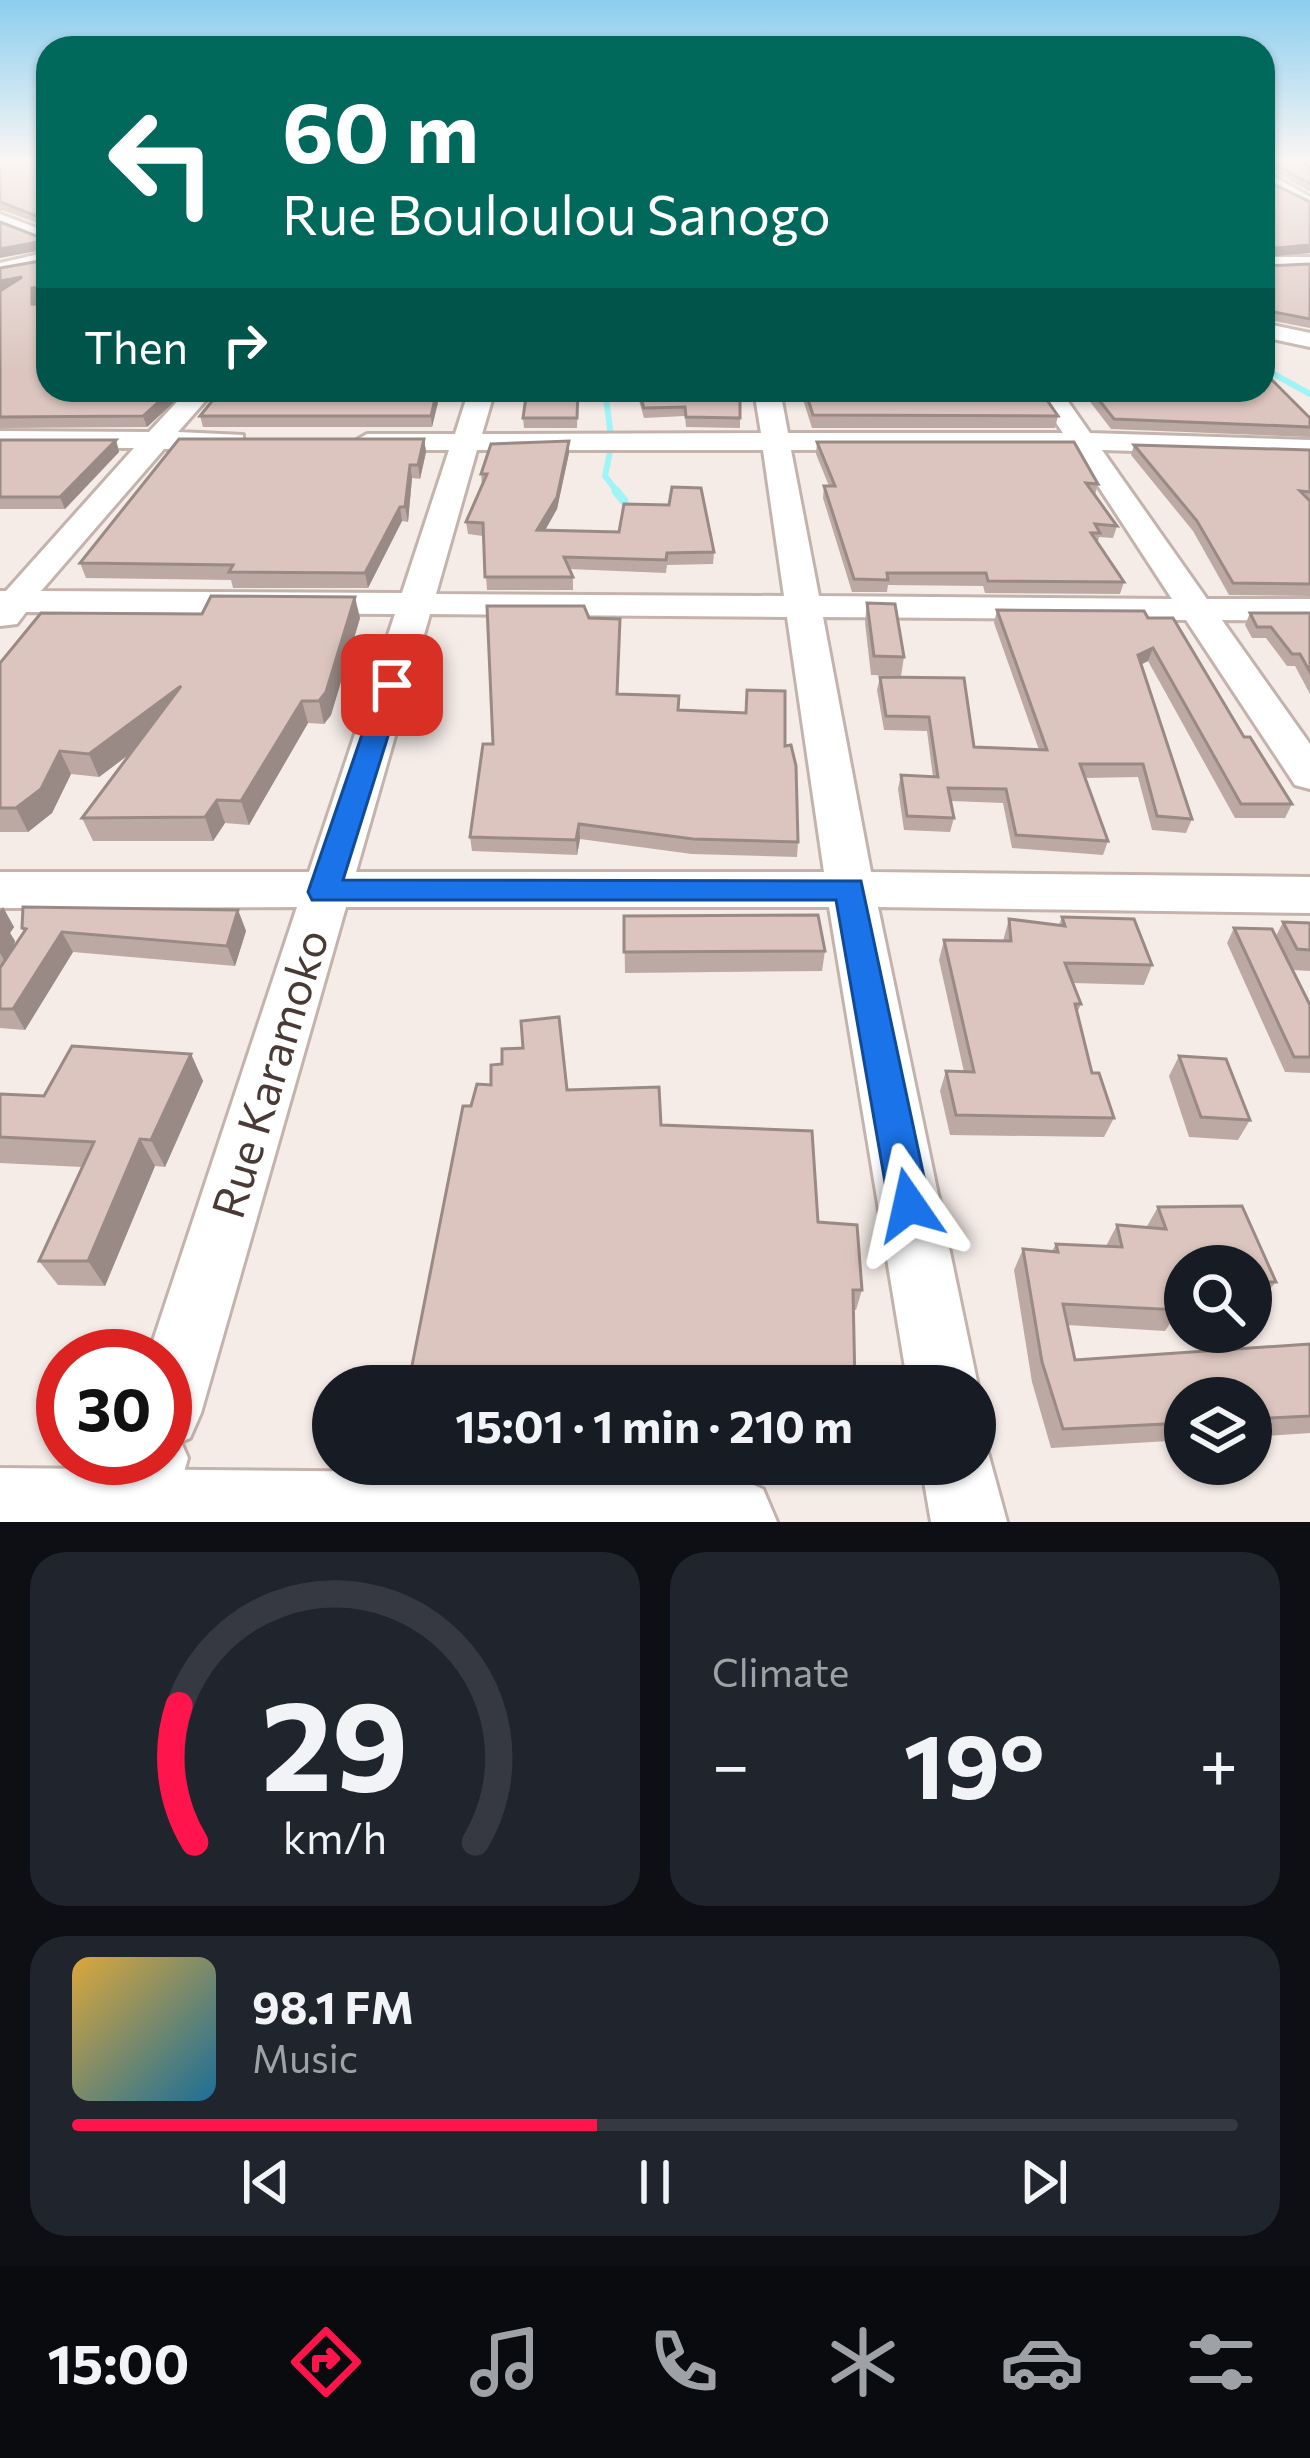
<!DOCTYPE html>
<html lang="en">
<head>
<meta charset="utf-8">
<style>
	:root { --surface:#171b24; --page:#20242c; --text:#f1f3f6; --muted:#9ea1a6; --line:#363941; --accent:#ff144b }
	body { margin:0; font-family:Commissioner,sans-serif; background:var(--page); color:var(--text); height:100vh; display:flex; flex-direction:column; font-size:45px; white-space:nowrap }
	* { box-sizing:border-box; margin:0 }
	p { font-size:39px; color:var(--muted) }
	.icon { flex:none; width:66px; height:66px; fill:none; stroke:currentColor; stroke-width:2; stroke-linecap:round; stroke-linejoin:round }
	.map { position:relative; height:1522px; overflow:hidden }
	.details { display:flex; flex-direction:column; gap:30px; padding:30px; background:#0d0f14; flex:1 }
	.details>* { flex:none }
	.hud { position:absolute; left:36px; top:36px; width:1239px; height:366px; border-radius:36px; box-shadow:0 3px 9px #0004; background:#00695c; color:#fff; overflow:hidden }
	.buttons { position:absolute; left:1164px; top:1245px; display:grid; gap:24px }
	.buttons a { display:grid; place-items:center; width:108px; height:108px; border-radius:50%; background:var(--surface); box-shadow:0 3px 9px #0004; font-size:60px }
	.speed { position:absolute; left:36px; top:1329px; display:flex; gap:24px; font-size:60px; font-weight:700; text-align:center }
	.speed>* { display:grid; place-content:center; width:156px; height:156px; border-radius:50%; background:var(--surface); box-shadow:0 3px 9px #0004; line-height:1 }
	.speed .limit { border:18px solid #d22; background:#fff; color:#111 }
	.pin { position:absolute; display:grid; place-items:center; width:102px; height:102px; color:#fff; margin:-51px; border-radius:24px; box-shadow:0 6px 18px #0006 }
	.me { position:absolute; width:132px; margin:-66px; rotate:349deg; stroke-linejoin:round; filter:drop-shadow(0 0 9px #0008) }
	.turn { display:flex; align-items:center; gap:42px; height:252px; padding:0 48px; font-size:54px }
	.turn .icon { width:156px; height:156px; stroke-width:2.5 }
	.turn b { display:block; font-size:84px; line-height:102px }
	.then { display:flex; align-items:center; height:114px; padding:0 48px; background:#0003; gap:24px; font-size:45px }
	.big { font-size:90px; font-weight:700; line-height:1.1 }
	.details .card { flex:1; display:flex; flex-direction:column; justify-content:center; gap:18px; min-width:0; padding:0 42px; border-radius:36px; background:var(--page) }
	.details .dial { align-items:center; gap:0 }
	.dial svg { height:312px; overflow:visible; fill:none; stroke:var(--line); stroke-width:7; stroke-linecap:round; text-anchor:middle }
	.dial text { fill:var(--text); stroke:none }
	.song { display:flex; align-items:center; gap:36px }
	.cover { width:144px; height:144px; border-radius:18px; background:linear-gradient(135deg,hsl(40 70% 55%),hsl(200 70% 35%)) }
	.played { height:12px; border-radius:6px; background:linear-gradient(90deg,var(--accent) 45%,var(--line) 45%) }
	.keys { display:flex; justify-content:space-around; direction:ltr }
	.heat { display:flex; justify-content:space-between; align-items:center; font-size:66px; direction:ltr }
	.details .tiles { flex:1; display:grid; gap:30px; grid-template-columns:1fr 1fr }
	.card:last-child { grid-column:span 2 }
	.trip { position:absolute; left:312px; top:1365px; width:684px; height:120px; border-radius:60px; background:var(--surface); box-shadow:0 3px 9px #0004; font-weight:700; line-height:120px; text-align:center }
	.tab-bar { display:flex; height:192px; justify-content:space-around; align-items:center; background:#090b0e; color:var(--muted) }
	.tab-bar .icon { width:84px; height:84px }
	.tab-bar .current { color:var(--accent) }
	.tab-bar b { font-size:54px; color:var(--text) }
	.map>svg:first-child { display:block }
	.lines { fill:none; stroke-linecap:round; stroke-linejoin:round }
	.stream-far1 { stroke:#9ff4f7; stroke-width:6 }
	.stream { stroke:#9ff4f7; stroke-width:9 }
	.minor-casing { stroke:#c4b3ac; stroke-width:6 }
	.tertiary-casing { stroke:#c4b3ac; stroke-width:6 }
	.minor { fill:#fff; fill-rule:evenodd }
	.tertiary { fill:#fff; fill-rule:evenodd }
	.wall { fill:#bca9a3; fill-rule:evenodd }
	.shaded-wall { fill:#998a85 }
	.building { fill:#dbc5be; stroke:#998a85; stroke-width:3; fill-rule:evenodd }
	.route { fill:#1a73e8; stroke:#114b97; stroke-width:3 }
	.labels { text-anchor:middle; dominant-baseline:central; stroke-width:9; stroke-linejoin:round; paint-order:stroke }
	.street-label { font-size:45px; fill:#493a35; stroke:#fff }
</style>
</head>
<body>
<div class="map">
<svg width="1310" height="1522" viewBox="0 0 1310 1522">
	<rect width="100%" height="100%" fill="#f5ece7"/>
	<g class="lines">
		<!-- stream-far1 -->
		<g class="stream-far1">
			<path d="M1263,368l47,26"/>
			<path d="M605,390l6,47"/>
			<path d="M610,452l-5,24 14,18"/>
		</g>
		<!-- stream -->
		<path class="stream" d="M616,491l8,10"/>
		<!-- minor casing -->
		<g class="minor-casing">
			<g id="minor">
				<rect x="1263" y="160" width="47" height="6"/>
				<path d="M1263,170l47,27v12l-47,-27z"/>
				<path d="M0,214l48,18v11l-48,-18z"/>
				<path d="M48,252v12l-48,11v-12z"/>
				<rect x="1263" y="257" width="47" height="12"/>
				<path d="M1263,323l47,10v14l-47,-10z"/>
				<path d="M188,390h27l-37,42 65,3v12l-79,2 -123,142 361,2 47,-143h-82l-14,-8 14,-8h88l14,-44h26l-13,44 279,-1 -7,-43h26l8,43h275l-29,-43h26l30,43 220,7v16l-208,-6 105,149h103v22l-88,-1 88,124v45l-15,-4 -109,-165 -363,-3 48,255 439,5v36l-432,-6 100,479 -3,8v-8h-67l-79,-479h-483l-145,506 -11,25 -9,4 7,16 -18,64h-76l20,-64h51v-102h-17l149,-449 -297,1v-36h309l86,-258 -369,-2 -9,12 -17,2v-35h6l128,-143 -134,-1v-16l149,1zM1074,449l98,150 -353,-3 -28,-146zM477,450h286l21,146 -348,-2zM430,614l357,3 37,255h-468z"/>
				<path d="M975,1434l9,4 23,84h-76l-10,-58h54z"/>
			</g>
		</g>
		<!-- tertiary casing -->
		<g class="tertiary-casing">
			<path id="tertiary" d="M0,1468l730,7 33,14 14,33h-777z"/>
		</g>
		<!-- minor -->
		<use href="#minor" class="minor"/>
		<!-- tertiary -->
		<use href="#tertiary" class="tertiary"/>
	</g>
	<!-- wall -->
	<g class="wall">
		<path d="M48,160v67l-46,-17 -2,1v-49z"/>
		<path d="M1275,164h35v28l-37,-22z"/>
		<path d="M1263,179l47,74 -47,4 3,9 44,-2v64l-47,-9z"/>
		<path d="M44,239l143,151 -40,37 -147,1v-160l46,-8 1,-11zM48,296v9l-12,-1v-7z"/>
		<path d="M221,390h220l-9,37h-229l-3,-11z"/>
		<path d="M578,390l-1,38h-53l-1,-10z"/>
		<path d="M636,390h104v38l-54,-1 -1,-11 -41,2z"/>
		<path d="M800,390h240l18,26 -3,12h-243z"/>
		<path d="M1081,390h182l47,28v19l-199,-8z"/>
		<path d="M424,439l2,13 -6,27 -8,-1 -4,44 -6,-1 -34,67h-135l-2,-8 -145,-2 -6,-15z"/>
		<path d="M0,440h116l3,12 -54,57h-65z"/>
		<path d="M817,442l281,42 -3,11 22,31 -4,12 -14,-1 -1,5 26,40 -4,12 -135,-1 -2,-7 -95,-1 -1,7h-35l-29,-94 1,-12h5l-13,-32z"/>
		<path d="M1134,445l176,5v146l-81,-1 -36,-64 -62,-76z"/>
		<path d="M569,453l-12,56 -12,21 169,22 -1,12 -46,1 -1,8 -97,-4 4,8v13h-86l-4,-54 -15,-2 -2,-12 16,-37 -1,-11z"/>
		<path d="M867,603l37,54 -3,19 -30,-1 -6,-53z"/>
		<path d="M997,610l147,1 100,126 48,67 -7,14h-50l-87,-157 -7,4 51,154 -6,14 -34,-3 -14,-53 -53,1 23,63 -5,14 -91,-7 -9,-45 -52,-2 3,17 -4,14 -46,-2 -6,-41 3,-14 32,2 -6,-46 -43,-1 -7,-40 3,-13 94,70 65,3 -45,-127z"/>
		<path d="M1250,613h60v81l-15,-28h-8l-21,-28h-14l-7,-13z"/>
		<path d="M360,618l-29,97 -7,9 -16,-1 -59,102 -24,-2 -12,18h-120l-11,-23 49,-65 -32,24 -28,-3 -19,39 -24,19h-28v-169z"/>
		<path d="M618,694l61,16 106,36 13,96 -1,15 -105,-3 -112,-15 -3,16 -105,-4 -2,-14 23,-93z"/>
		<path d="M0,907l14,20 -4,6 5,8 -2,8 11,-17 -2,-4 216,-18 8,21 -11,35 -162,-14 -48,78 -25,-2z"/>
		<path d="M624,916l201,35 -3,20 -197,2z"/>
		<path d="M1062,917l90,48 -8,20 -71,-2 8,21 -4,9 15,60 22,45 -10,19 -154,-2 -10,-44 6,-20 18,1 -25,-112 5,-20 59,1 6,-22 50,6z"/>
		<path d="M1283,922l27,1v48l-17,-1 17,35v68l-25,-1 -58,-129 7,-15 42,8z"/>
		<path d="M191,1054l12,27 -38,86 -10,-1 -50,120 -47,-1 -19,-24 43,-94 -82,-4v-69l44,2z"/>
		<path d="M1179,1056l71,64 -12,20 -49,-3 -20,-61z"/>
		<path d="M567,1090l94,35 157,97 44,68 -6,20h-3l2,76h-444l-2,-5 62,-275z"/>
		<path d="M1242,1206l34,76 -17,20 -8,1v-37h-66v38h-7l1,6 -14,21 -98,-6 8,35 235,-16v89l-59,4v-39h-66v42l-134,8 -19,-66 -18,-112 9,-21 29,2 4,-7 50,2 11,-21 29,3 12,-21z"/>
	</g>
	<!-- shaded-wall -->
	<g class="shaded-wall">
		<path d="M48,240v9l-48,9v-9z"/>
		<path d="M1310,245v8l-47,4v-8z"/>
		<path d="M22,277l-22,14v-10z"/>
		<path d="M48,286v10l-12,1v16l-4,-9v-16z"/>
		<path d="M172,390h15l-40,37 -4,-11z"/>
		<path d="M437,390h4l-9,37 -1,-11z"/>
		<path d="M424,439l2,13 -6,27 -2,-14z"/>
		<path d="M116,440l3,12 -54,57 -5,-12z"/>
		<path d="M569,441v12l-12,56 -19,34 -1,-13z"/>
		<path d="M410,465l2,13 -4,44 -3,-15z"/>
		<path d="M400,507l2,14 -34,67 -3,-15z"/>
		<path d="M355,597l5,21 -29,97 -7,9 -5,-23z"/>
		<path d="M1153,648l-5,13 -15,7 5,-13z"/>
		<path d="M181,686l8,23 -90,68 -10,-23z"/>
		<path d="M302,701l6,22 -59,102 -8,-24z"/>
		<path d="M60,751l11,23 -19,39 -24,19 -12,-24z"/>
		<path d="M217,800l8,23 -12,18 -8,-24z"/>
		<path d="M579,824l1,15 -3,16 -1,-15z"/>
		<path d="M3,907l11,20 -4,6 5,8 -7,26 -8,-14v-42z"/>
		<path d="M238,910l8,21 -11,35 -8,-20z"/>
		<path d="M62,932l11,20 -48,78 -12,-21z"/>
		<path d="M191,1054l12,27 -38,86 -14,-27z"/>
		<path d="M140,1139l15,27 -50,120 -17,-25z"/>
	</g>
	<!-- building -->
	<g class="building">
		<path d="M6,160h42v65l-1,-5 -47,-18v-40z"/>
		<path d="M1275,164h35v20z"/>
		<path d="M1263,179l47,23v43l-47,4z"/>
		<path d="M0,222l44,17 4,-3v154h124l-29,26 -143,1v-126l22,-14 -22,4v-13l46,-8 2,-20 -48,9zM48,286v19l-16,-1v-16z"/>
		<path d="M1263,256l3,10 44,-2v55l-47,-9z"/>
		<path d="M1263,371l47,47v9l-196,-8 -23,-29h172z"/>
		<path d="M221,390h216l-6,26h-231z"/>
		<path d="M527,390h51l-1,28h-54z"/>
		<path d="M638,390h102v28l-54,-1 -1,-10 -41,1z"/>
		<path d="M805,390h235l18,26 -245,-1z"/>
		<path d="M179,439h245l-6,26h-8l-5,42h-5l-35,66 -136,-1 4,-7 -153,-2z"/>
		<path d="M0,440h116l-56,57h-60z"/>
		<path d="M569,441l-12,56 -20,33 82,2 5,-28 45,1 3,-18 29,1 13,64 -47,1 -1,7 -102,-3 9,20h-88l-2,-54 -17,-1 21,-48h-6l10,-30z"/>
		<path d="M817,442h257l24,42 -12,-1 31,43 -22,-2 5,9h-9l33,49 -136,-1 -2,-8h-99l1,7 -34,-1 -30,-93h11z"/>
		<path d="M1134,445l176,5v42l-10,-1 10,10v83l-77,-1 -36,-62z"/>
		<path d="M211,596l144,1 -29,95 -7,9h-17l-61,100 -24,-1 -12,17 -123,1 99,-132 -92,68 -29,-3 -19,38 -25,19h-16v-145l41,-50 161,1z"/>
		<path d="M867,603l28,1 9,53 -30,-1z"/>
		<path d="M487,606h97l5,12 31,1 -3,75 62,2 -1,14 68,3 1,-23 38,1v55l6,-1 5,21 2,76 -105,-3 -114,-15 -3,16 -106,-3 13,-93h10z"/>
		<path d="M997,610l147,1 4,7h25l71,119h6l42,67h-51l-88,-156 -15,7 54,164 -35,-3 -14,-52h-63l28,77 -92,-6 -10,-46 -58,-1 6,30 -47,-2 -6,-41 37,2 -9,-60 -43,-1 -6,-39 84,1 10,69 73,3z"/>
		<path d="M1250,613h60v59l-10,-18h-8l-21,-27h-14z"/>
		<path d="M23,907l215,3 -11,36 -165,-14 -49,77h-13v-41l26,-39 -4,-1z"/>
		<path d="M818,915l7,36 -201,1v-36z"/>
		<path d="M1062,917l72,2 18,46 -87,-2 16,41h-6l17,69h7l15,45 -158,-3 -10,-44 28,1 -30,-132 67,1 -2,-22 56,7z"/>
		<path d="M1283,922l27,1v27l-13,-1z"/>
		<path d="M1234,928l38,1 38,76v52h-16z"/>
		<path d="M559,1017l8,73 92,-3 2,38 151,6 6,91 39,3 5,65h-9l2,96h-252l-79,-9 -1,9 -114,-5 54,-275h8l6,-22 14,1v-20l11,-1v-15l21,-1 -2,-27z"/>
		<path d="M72,1046l119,8 -40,86 -11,-1 -52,122h-49l55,-119 -94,-5v-43l44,2z"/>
		<path d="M1179,1056l47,3 24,61 -49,-3z"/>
		<path d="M1242,1206l34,76h-25v-16h-66v17l-13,1 7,26 -116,-6 12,56 235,-16v72l-59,3v-21h-66v25l-122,6 -21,-67 -19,-113 35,3 -2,-8 66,3 -5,-22 49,4 -8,-22z"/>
	</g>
	<!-- sky -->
	<linearGradient id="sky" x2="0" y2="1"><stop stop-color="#8bceee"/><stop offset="0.43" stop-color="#faf6f4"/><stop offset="1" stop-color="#faf6f4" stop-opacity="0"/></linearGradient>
	<rect width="1310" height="373" fill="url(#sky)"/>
	<!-- route -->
	<path class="route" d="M392,677l12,8 -61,195 518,1 69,324 -6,14 -15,6 -14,-6 -6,-14 -53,-305h-524l-4,-8 71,-207z"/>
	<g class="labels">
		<!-- street labels -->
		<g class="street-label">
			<text transform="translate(268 1073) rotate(-73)">Rue Karamoko</text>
		</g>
	</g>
</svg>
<div class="buttons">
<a><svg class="icon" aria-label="search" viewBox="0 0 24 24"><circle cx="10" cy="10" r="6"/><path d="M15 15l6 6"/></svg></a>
<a><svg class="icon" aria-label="layers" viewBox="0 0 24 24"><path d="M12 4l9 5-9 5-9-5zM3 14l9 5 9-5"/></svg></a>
</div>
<div class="speed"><div class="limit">30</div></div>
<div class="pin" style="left:392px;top:685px;background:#d93025"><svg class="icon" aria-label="arrive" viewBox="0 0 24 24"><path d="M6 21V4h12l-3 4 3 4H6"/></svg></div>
<svg class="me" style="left:909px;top:1205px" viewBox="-20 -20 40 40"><path d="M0-17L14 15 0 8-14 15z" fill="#1a73e8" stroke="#fff" stroke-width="4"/></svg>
<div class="trip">15:01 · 1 min · 210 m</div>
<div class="hud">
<div class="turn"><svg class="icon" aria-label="left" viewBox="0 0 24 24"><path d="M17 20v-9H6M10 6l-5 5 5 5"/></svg><div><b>60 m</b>Rue Bouloulou Sanogo</div></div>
<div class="then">Then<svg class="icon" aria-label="right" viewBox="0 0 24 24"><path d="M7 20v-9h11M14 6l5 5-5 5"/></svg></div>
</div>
</div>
<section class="details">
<div class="tiles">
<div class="card dial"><svg viewBox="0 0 100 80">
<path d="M14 69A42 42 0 1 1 86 69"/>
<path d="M14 69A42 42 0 0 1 10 34" stroke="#ff144b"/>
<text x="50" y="56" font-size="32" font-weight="700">29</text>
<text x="50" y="72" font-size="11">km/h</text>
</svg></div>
<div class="card"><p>Climate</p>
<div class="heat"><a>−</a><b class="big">19°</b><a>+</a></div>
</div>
<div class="card">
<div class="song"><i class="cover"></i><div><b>98.1 FM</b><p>Music</p></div></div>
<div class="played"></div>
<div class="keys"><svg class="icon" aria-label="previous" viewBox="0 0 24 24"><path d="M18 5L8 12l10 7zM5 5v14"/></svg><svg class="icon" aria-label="pause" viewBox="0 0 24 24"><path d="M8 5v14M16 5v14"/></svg><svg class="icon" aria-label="next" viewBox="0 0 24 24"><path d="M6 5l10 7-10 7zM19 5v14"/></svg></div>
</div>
</div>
</section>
<nav class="tab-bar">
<b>15:00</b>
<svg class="icon current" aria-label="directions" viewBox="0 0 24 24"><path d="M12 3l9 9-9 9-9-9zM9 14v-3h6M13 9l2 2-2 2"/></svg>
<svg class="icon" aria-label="music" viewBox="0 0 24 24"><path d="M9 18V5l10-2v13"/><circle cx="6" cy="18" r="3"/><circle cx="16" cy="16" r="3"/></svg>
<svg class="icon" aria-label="phone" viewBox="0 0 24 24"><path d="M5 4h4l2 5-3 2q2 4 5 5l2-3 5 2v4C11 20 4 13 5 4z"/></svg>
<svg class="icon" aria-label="climate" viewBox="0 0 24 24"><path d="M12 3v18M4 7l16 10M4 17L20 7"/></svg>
<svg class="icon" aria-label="car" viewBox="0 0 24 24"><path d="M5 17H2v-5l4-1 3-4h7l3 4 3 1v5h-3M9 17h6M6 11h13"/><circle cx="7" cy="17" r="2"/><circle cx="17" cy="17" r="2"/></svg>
<svg class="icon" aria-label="filters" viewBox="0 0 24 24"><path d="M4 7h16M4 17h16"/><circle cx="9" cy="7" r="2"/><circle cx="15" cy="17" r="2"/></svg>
</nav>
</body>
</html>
